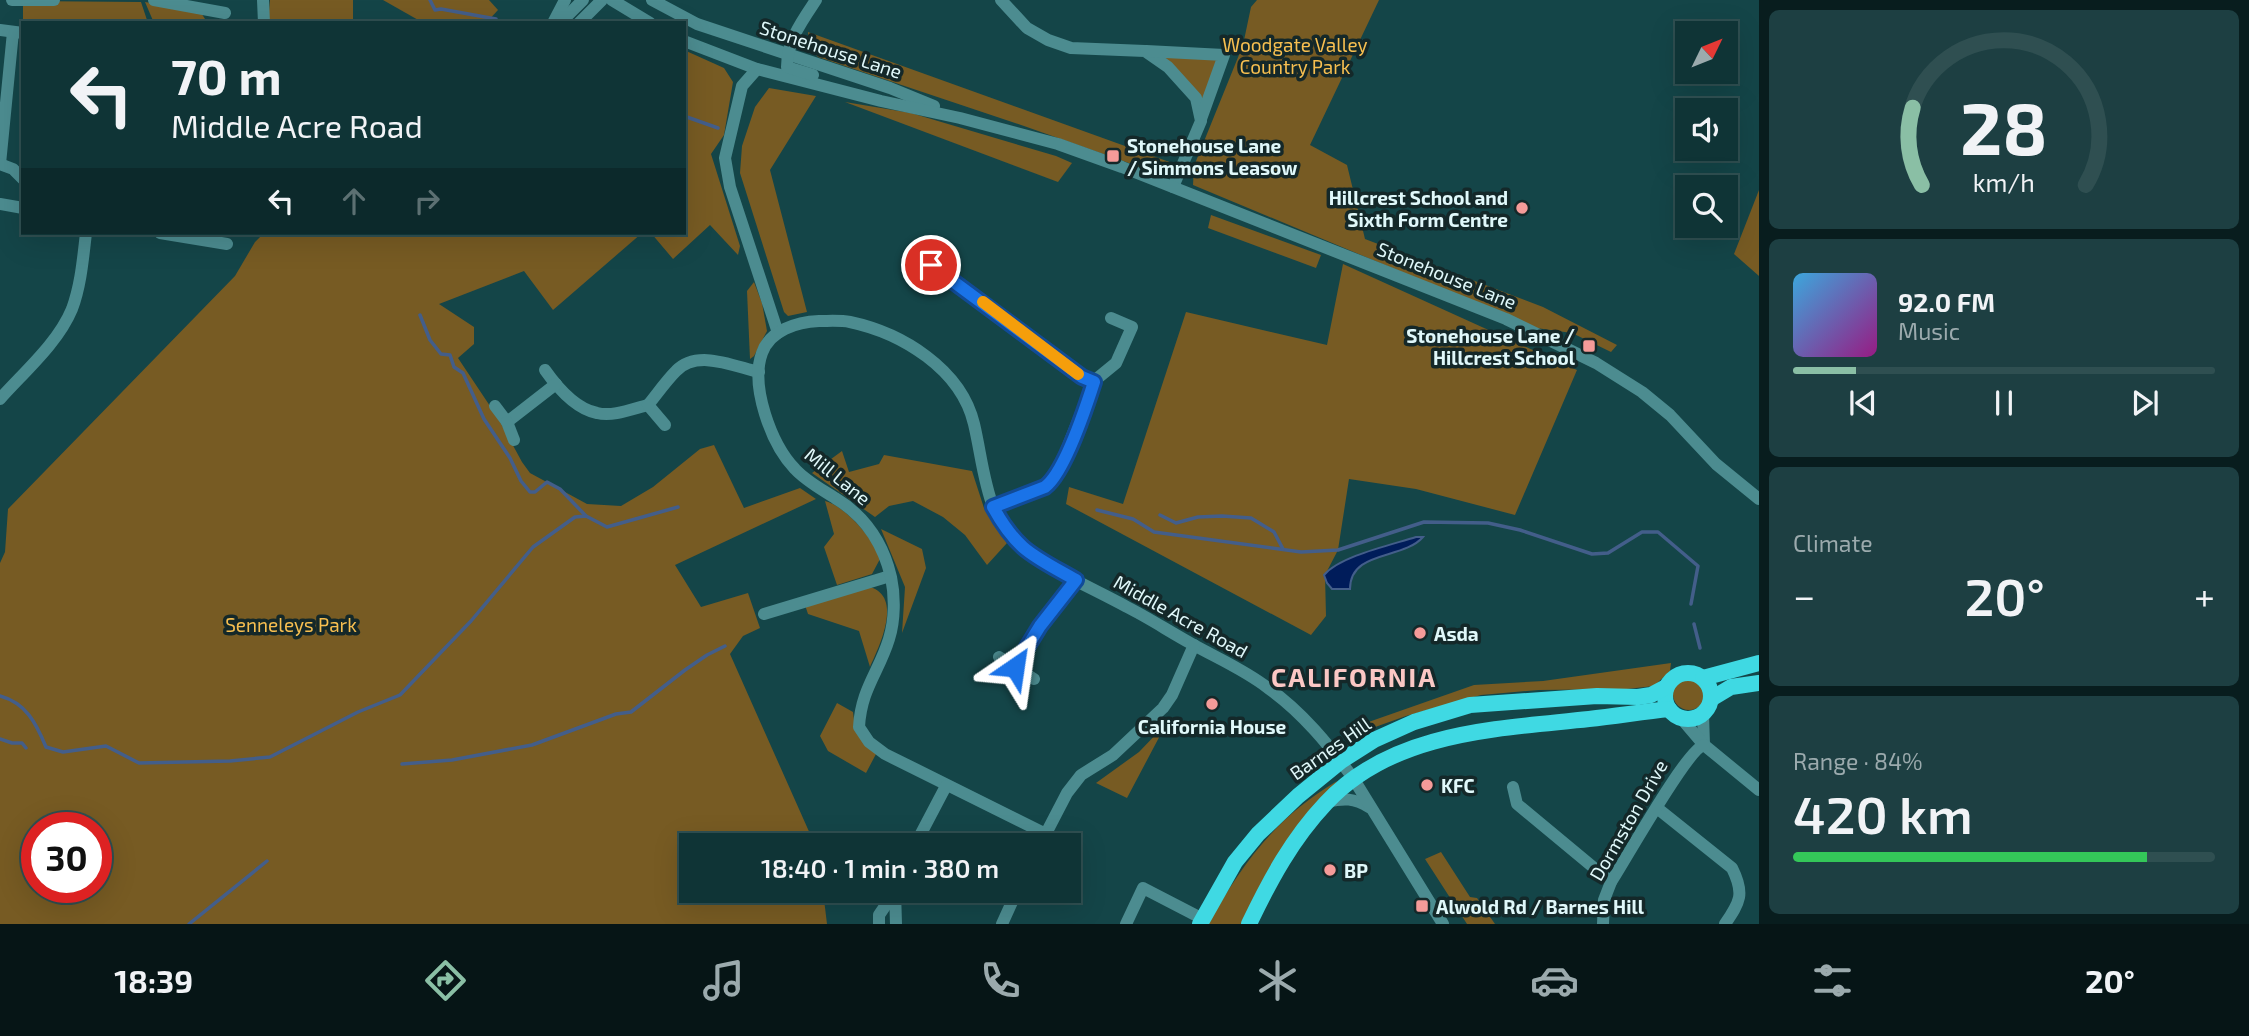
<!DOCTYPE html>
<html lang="en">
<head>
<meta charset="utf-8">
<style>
	:root { --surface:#0f3436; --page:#1d3f42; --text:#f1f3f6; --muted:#9baaad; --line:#2f4f51; --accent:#8abfa5 }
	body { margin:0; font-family:"Exo 2",sans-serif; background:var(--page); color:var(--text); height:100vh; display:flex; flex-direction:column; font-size:26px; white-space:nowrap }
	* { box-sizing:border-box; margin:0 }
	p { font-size:23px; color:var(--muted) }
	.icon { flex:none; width:38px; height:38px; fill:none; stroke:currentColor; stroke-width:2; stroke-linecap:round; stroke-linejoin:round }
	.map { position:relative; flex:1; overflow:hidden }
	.details { display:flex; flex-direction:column; gap:10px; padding:10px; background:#081d1e; width:490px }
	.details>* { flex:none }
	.guide { position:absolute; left:21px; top:21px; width:665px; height:214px; border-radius:0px; box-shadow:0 7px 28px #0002,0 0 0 2px var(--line); background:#0f3436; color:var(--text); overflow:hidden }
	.needle { width:46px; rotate:47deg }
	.controls { position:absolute; left:1675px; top:21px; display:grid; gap:14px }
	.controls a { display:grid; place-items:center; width:63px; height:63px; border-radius:0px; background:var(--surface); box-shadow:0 7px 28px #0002,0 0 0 2px var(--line); font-size:35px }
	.speed { position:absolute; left:21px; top:812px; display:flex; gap:14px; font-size:35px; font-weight:700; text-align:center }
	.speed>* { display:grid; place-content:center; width:91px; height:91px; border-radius:50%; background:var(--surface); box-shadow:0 7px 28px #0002,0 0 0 2px var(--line); line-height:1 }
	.speed .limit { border:10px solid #d22; background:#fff; color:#111 }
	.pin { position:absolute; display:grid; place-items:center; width:60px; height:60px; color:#fff; margin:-30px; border:4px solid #fff; border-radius:50%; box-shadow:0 2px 7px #0007 }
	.me { position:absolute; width:77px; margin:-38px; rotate:32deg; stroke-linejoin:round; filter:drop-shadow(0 0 5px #0008) }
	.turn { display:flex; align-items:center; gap:24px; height:147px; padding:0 35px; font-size:32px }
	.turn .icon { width:91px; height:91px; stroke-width:2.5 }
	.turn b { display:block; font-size:49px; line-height:60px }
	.lanes { display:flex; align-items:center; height:66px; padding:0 35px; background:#0003; justify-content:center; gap:35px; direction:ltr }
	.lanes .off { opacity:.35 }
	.big { font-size:52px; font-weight:600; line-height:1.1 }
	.details .tile { flex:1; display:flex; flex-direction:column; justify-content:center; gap:10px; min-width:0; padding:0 24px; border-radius:10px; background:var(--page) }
	.details .dial { align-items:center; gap:0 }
	.dial svg { height:182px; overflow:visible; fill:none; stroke:var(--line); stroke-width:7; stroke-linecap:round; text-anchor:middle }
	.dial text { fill:var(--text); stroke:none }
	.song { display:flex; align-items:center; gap:21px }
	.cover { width:84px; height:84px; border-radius:10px; background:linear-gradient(135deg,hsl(200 70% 55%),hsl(310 70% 35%)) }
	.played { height:7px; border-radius:4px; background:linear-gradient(90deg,var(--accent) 15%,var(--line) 15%) }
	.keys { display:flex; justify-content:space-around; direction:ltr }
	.heat { display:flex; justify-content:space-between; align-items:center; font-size:38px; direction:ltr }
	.charge { height:10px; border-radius:5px; background:linear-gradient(90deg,#34c759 84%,var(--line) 0) }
	.trip { position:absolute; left:679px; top:833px; width:402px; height:70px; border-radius:0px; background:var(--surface); box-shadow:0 7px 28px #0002,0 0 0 2px var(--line); font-weight:600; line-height:70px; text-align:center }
	.dock { display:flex; height:112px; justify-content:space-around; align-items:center; background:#061516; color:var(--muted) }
	.dock .icon { width:49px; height:49px }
	.dock .active { color:var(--accent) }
	.dock b { font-size:32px; color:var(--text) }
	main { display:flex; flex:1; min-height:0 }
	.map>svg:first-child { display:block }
	.green { fill:#775b23; fill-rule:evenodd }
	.water { fill:#001c5a; stroke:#435e8a; stroke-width:2 }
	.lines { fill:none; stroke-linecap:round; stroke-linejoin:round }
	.stream { stroke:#435e8a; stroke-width:3.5 }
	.minor { stroke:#4c8c90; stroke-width:12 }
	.major { stroke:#3fd9e3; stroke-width:16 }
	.route-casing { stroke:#114b97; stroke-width:18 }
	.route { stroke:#1a73e8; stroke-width:12 }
	.slow { stroke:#f59e0b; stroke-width:12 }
	.poi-dot { fill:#f59b99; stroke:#142829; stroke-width:2.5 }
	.labels { text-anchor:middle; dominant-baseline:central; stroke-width:7; stroke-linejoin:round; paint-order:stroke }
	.park-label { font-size:19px; fill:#f7bf50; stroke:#142829 }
	.street-label { font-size:19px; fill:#e0f8fa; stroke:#142829 }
	.poi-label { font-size:19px; font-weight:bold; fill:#e0f8fa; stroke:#142829; text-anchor:start }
	.district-label { font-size:26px; font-weight:bold; letter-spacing:2px; fill:#fbc7c4; stroke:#142829 }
</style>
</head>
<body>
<main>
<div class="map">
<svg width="1759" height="924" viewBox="0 0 1759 924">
	<rect width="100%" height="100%" fill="#144548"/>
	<!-- green -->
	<g class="green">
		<path d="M270,0h83v23h-83l-2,-2z"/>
		<path d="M383,0h106l9,10 -12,13 -66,-2z"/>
		<path d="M1257,0h122l-69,145 37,20 18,74 178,68 74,38 -6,7 -39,-19 -36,-5 -343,-143 1,-19 49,-121 8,-38z"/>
		<path d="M23,1l118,1 7,21h-125z"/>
		<path d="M145,2l55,9 5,8 -1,4h-50z"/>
		<path d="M808,32l367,132 -7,11 -11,-2 -133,-47 -206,-69 -9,-11z"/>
		<path d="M684,50l40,18 9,14 -9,53 -13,19 29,92 -2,9 -28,-30 -37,34 -22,-26h33z"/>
		<path d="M1155,55l65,2 -18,53z"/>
		<path d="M769,88l47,8 -46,74 37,142 -19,4 -4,-4 -44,-139 2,-27 13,-39z"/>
		<path d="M845,102l66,11 145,43 16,7 -14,19z"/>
		<path d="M1759,190v86l-25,-22z"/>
		<path d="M1211,215l110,40 -5,13 -108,-40z"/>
		<path d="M264,233h378l-89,77 -29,-39 -85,33 35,23v17l-16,14 40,60 24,44 8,11 57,31 34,2 32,-19 47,-38 14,-4 30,63 56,-20 16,11 -141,66 26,42 47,-14 12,35 -17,8 -13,18 85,191h-124v46h132l4,33h-827v-361l5,-11 3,-43 227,-233 20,-34zM37,828h59v59h-59z"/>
		<path d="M1343,264l234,106 -62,145 -99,-26 -67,-10 -11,71 -13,25 1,41 -15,19 -245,-131 3,-17 54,17 63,-192 141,33z"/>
		<path d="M754,282l8,21 5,28 -13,25 -4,3 -3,-68z"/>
		<path d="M842,451l7,21 30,-8 5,-9 88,16 12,37 23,35 -20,22 -22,-30 -22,-18 -30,-16 -24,5 -14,11 -63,-44z"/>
		<path d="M825,501c19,4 50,39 55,58l-8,15 -35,11 -13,-38 10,-13z"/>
		<path d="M881,529l41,20 4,19 -24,65 3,-46z"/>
		<path d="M870,587c33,10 10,58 0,80l-11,-36 -51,-17 -3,-9z"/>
		<path d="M1671,663l-1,8 -16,15 -27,3 -88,1 -58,5 -75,21 -42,15 -4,-6 114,-40 69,-4z"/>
		<circle cx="1689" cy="694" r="16"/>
		<path d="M837,703l16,9 2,17 21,25 -10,19 -38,-22 -8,-15z"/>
		<path d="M1162,728h2l-37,70 -31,-15 43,-31z"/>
		<path d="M1337,781l-92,143h-37c35,-61 67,-106 129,-143z"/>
		<path d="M1441,852l29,45 7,1 18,26h-28l-42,-65z"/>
	</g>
	<!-- water -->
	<path class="water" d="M1416,537h7c-20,23 -73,13 -73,52h-18l-5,-6 -3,-8c16,-19 67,-30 92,-38z"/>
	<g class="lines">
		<!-- stream -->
		<g class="stream">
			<path d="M430,0l5,10 6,-1 55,10"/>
			<path d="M684,116l34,12"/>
			<path d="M420,315l10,25 11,14 9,1 4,12 9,6 21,46 26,39 11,23 9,11h5l12,-10 13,7 26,27"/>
			<path d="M1097,510l36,9 21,13 147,20 37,-2 86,-28 64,1 32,7 72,24 16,-1 34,-21h16l40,34 -7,38"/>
			<path d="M1160,515l16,8 22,-6 24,-1 29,2 23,14 9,17"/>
			<path d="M1694,624l6,24"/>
			<path d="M0,696c26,7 36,27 46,51l17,5 43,-6 33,17 91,-2 40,-4 88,-45 42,-17 71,-74 62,-74 42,-30 11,-1 21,11 71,-20"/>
			<path d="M0,739l12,4h10l4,5"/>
			<path d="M402,764l50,-4 80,-15 84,-31 15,-2 54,-42 22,-15 18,-9"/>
			<path d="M189,924l78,-63"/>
		</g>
		<!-- minor -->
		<g class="minor">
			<path d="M12,0h42"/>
			<path d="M154,0l71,13"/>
			<path d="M263,0l1,23"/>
			<path d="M612,0l38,23"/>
			<path d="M652,0l45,24 193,64 44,18"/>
			<path d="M1001,0l26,28 21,12 23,8 74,3 23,16 28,31 5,23 -28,66"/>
			<path d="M553,23l12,-23"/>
			<path d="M560,23l23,-23"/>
			<path d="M579,23l23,-23"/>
			<path d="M0,30l23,3"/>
			<path d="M684,41l73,28 124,32 79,17 98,26 64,23 384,152 90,44 46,29 28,23 46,49 43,35"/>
			<path d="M1146,51l78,4 -23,64"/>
			<path d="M757,69l-15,17 -17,72 5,29 48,146"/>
			<path d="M813,75l-26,-8c0,-26 15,-46 29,-67"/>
			<path d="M0,164l13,-132"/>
			<path d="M0,164l13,5 10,10"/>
			<path d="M0,204l23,4"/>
			<path d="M160,233l67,11"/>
			<path d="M931,265l150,112 13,4"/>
			<path d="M545,370c12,17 31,39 52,43 16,4 35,-4 51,-8"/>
			<path d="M0,399c24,-27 58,-56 72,-90 9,-24 11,-51 14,-76"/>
			<path d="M495,406l12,16 49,-38"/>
			<path d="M507,422l7,18"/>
			<path d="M665,425l-17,-20c9,-11 18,-24 28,-34 21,-22 57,-5 83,1"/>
			<path d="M993,507l52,-20 11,-11 38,-95 22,-18 16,-36 -21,-9"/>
			<path d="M764,614l126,-38"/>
			<path d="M999,657l35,22"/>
			<path d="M1015,667l25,-41 36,-46"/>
			<path d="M1703,714l1,31"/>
			<path d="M1681,718l23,27 55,45"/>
			<path d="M1513,787l4,17 94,78"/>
			<path d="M1327,802c17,-4 27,-4 42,5"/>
			<path d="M1657,808l75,60c13,26 8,34 -7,56"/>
			<path d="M1046,834l-161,-80 -16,-12 -10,-15c2,-38 20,-55 30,-88 6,-19 6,-43 2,-62 -8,-34 -26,-61 -56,-79 -14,-9 -29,-17 -40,-29 -24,-25 -45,-83 -33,-116 8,-23 35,-31 57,-32 10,0 21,-1 31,1 52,11 111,47 124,102 11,46 11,99 54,129 31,21 66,36 99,54 22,11 43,25 65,37 25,14 53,26 76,44 34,24 61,57 85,90l90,146"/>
			<path d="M915,845l31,-59"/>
			<path d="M1040,845l27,-52 14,-18 32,-20 50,-47 9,-13 22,-50"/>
			<path d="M895,891l1,33"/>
			<path d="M879,924v-9l15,-22"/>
			<path d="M1002,924l15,-33"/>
			<path d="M1126,924l17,-36 60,31"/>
			<path d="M1603,924l1,-24 7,-18c14,-21 76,-133 93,-137"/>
		</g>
		<!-- major -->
		<g class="major">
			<circle cx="1688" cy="696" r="23"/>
			<path d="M1703,678l56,-15"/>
			<path d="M1711,699l20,-12 28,-4"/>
			<path d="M1200,924l35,-62 23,-28 40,-38 43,-35 33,-21 40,-18 56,-17 127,-9 41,1 13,-2 15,-8"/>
			<path d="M1249,924c21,-44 43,-85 77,-121 67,-72 172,-74 263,-84 27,-3 53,-7 80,-10"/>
		</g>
	</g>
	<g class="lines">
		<!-- route casing -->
		<g class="route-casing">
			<path id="route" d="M931,265l151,112 12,5c-8,25 -29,90 -49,105l-52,20c24,44 41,49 83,73l-36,46 -25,41"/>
		</g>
		<!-- route -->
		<use href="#route" class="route"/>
		<!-- slow -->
		<path class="slow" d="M983,302l95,72"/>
	</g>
	<!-- markers -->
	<g class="poi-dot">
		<rect x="1106" y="149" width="14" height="14" rx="3.5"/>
		<circle cx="1522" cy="208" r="7"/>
		<rect x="1582" y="339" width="14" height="14" rx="3.5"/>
		<circle cx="1420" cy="633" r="7"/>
		<circle cx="1212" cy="704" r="7"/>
		<circle cx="1427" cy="785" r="7"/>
		<circle cx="1330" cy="870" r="7"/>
		<rect x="1415" y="899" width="14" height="14" rx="3.5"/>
	</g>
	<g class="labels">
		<!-- park labels -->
		<g class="park-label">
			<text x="1295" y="44">Woodgate Valley<tspan x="1295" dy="22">Country Park</tspan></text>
			<text x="291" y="624">Senneleys Park</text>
		</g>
		<!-- street labels -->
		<g class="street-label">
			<text transform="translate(831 49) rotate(18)">Stonehouse Lane</text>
			<text transform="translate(1447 275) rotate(22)">Stonehouse Lane</text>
			<text transform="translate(838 476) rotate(39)">Mill Lane</text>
			<text transform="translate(1181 616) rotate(29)">Middle Acre Road</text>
			<text transform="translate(1330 748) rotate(-35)">Barnes Hill</text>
			<text transform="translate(1628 820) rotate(-60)">Dormston Drive</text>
		</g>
		<!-- poi labels -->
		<g class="poi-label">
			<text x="1127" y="145">Stonehouse Lane<tspan x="1127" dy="22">/ Simmons Leasow</tspan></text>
			<text x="1508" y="197" text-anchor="end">Hillcrest School and<tspan x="1508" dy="22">Sixth Form Centre</tspan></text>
			<text x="1575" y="335" text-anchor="end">Stonehouse Lane /<tspan x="1575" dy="22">Hillcrest School</tspan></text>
			<text x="1434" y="633">Asda</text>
			<text x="1212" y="726" text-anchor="middle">California House</text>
			<text x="1441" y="785">KFC</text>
			<text x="1344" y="870">BP</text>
			<text x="1436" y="906">Alwold Rd / Barnes Hill</text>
		</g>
		<!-- district labels -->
		<g class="district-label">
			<text x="1354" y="676">CALIFORNIA</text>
		</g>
	</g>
</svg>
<div class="controls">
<a><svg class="needle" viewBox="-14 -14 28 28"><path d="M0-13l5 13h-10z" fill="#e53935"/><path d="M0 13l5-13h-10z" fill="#9baaad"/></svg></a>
<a><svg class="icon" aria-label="sound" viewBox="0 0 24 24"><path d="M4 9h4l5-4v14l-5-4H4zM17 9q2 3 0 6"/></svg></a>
<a><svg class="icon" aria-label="search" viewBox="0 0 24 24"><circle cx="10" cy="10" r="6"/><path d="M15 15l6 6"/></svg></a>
</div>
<div class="speed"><div class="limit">30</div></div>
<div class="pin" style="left:931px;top:265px;background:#d93025"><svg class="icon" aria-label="arrive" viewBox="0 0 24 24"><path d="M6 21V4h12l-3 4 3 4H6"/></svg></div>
<svg class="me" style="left:1015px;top:667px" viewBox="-20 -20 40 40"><path d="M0-17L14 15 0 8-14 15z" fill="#1a73e8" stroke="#fff" stroke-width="4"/></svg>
<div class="trip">18:40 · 1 min · 380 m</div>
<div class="guide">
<div class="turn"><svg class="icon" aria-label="left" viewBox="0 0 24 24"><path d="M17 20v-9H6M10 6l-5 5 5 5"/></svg><div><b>70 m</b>Middle Acre Road</div></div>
<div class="lanes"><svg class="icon" aria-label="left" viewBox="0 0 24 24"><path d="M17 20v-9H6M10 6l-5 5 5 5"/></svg><svg class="icon off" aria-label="ahead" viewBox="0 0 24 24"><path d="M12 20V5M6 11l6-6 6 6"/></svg><svg class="icon off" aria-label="right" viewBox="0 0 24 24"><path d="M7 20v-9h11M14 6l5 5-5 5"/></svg></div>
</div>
</div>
<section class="details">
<div class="tile dial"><svg viewBox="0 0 100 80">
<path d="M14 69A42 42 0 1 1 86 69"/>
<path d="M14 69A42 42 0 0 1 10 35" stroke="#8abfa5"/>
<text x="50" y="56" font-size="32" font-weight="700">28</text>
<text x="50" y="72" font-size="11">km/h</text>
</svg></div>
<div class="tile">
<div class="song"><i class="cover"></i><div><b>92.0 FM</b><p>Music</p></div></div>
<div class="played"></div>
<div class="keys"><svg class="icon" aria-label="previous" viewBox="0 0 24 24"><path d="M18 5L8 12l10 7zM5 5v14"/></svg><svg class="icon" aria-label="pause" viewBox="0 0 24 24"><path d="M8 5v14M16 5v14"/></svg><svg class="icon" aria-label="next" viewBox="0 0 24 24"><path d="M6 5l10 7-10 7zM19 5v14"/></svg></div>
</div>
<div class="tile"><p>Climate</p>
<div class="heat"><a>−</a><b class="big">20°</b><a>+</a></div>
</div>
<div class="tile"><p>Range · 84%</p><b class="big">420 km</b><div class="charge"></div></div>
</section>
</main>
<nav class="dock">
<b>18:39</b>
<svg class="icon active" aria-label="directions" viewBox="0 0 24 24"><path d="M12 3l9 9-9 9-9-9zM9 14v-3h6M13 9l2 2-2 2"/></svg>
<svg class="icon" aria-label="music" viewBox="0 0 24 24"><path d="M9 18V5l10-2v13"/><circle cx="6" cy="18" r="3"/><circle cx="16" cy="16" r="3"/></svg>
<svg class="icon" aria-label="phone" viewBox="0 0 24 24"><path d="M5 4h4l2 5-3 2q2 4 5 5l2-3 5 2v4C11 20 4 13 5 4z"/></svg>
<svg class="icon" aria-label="climate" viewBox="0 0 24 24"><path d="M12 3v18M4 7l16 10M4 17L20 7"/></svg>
<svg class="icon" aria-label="car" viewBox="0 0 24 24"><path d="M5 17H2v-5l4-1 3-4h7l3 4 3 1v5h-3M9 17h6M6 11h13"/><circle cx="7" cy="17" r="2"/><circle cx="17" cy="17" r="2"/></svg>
<svg class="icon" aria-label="filters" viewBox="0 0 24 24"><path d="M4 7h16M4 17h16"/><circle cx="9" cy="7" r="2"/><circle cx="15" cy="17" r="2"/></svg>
<b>20°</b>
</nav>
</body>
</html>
